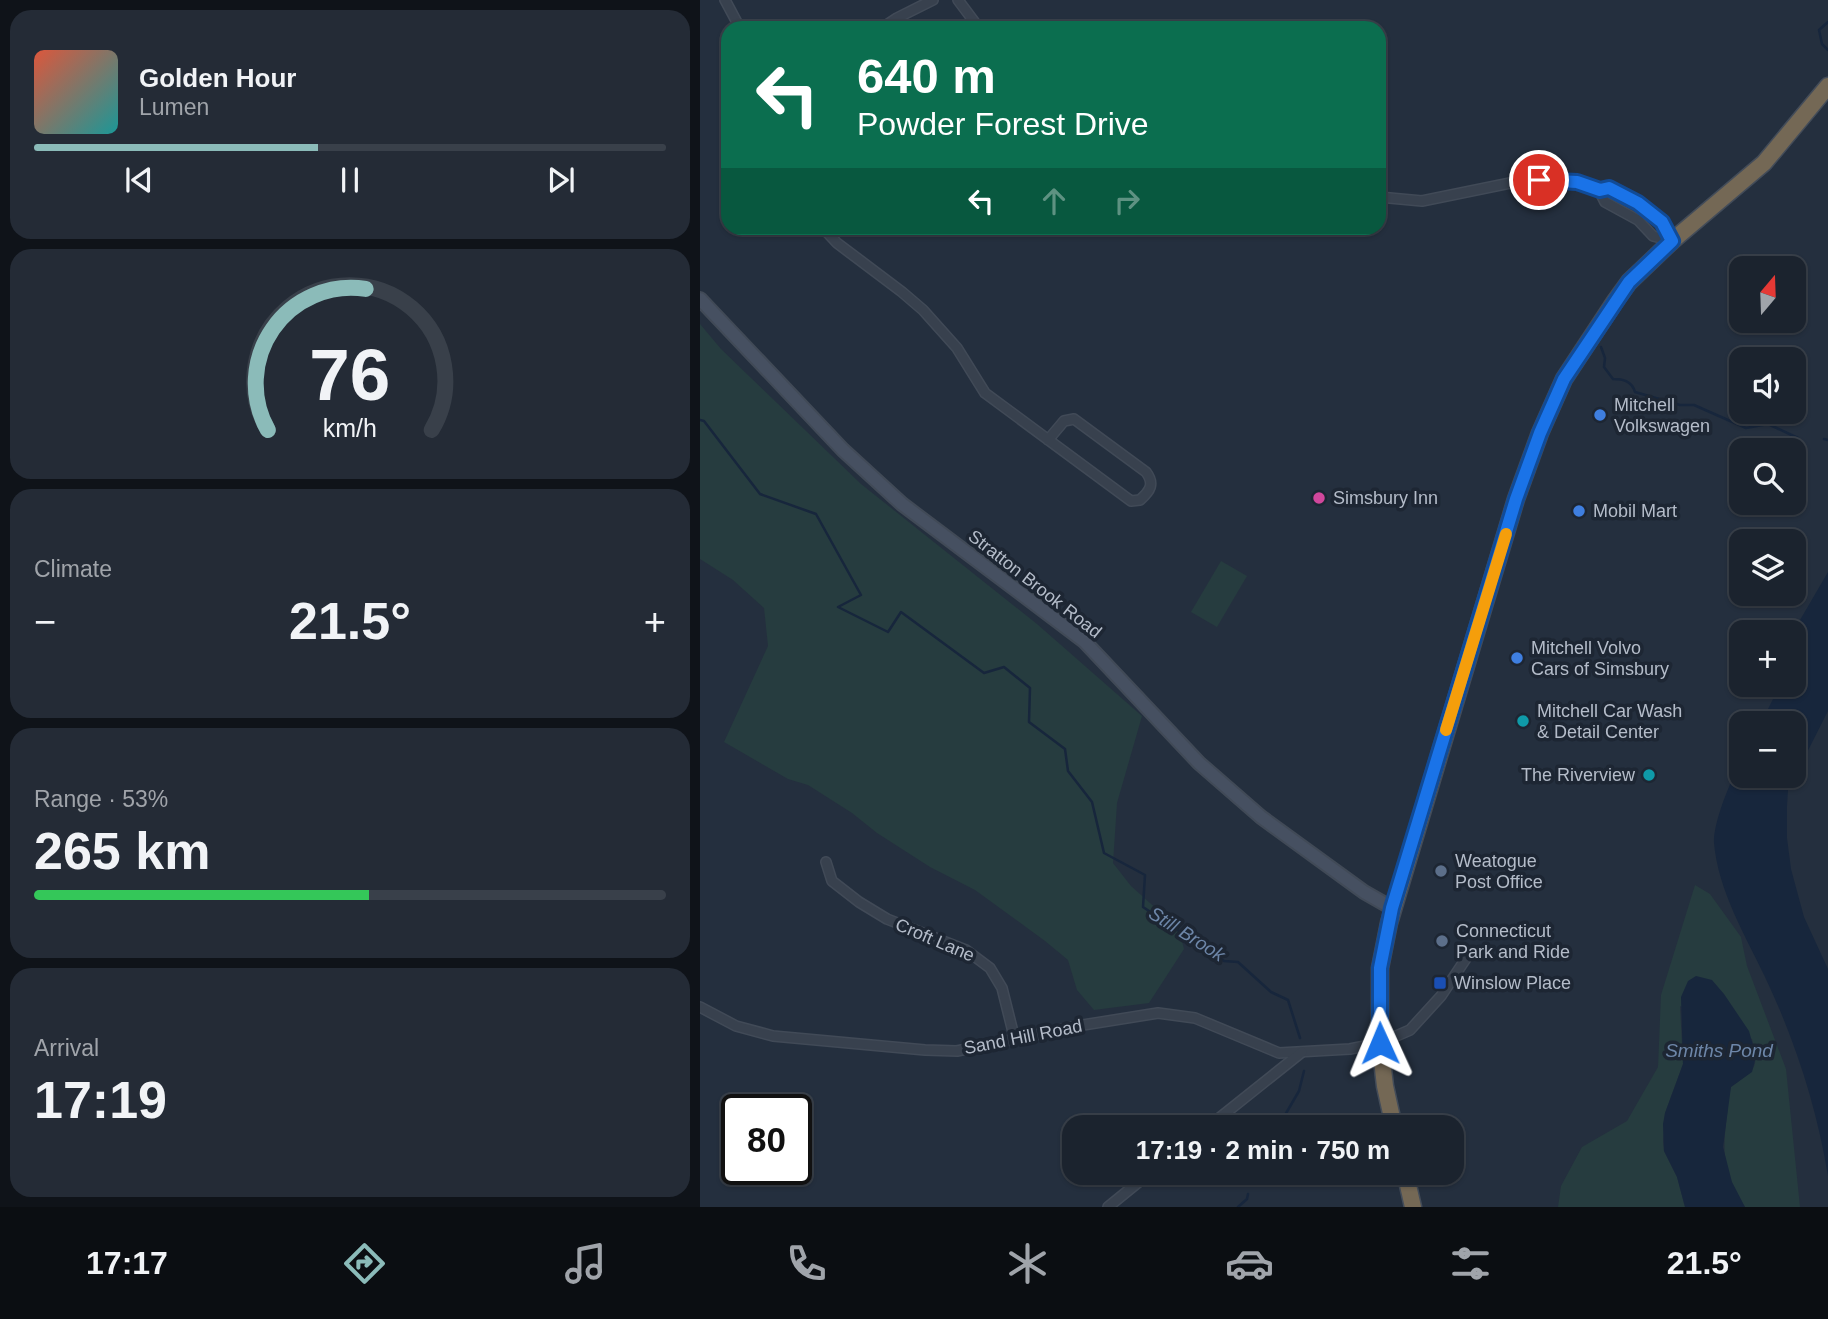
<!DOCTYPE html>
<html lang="en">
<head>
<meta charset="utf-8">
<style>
	:root { --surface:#1b232e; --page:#242b36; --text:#f1f3f6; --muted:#a0a4aa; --line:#39404a; --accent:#8bbbb9 }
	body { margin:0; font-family:Arial,sans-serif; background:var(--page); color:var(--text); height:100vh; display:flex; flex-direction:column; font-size:26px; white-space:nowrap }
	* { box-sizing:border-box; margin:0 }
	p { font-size:23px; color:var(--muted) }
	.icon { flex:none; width:38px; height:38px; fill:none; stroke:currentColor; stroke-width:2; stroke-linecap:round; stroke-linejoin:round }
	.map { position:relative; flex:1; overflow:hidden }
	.drawer { display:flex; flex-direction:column; gap:10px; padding:10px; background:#0f1319; width:700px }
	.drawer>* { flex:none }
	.banner { position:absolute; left:21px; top:21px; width:665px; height:214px; border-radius:21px; box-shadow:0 2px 5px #0004,0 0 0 2px var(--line); background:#0b6e4f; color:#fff; overflow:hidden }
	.needle { width:46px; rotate:19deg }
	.tools { position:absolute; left:1029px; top:256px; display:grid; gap:14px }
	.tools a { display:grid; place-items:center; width:77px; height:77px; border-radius:14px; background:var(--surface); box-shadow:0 2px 5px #0004,0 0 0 2px var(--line); font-size:35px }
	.speed { position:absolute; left:21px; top:1094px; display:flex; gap:14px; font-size:35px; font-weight:700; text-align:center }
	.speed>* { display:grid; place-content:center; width:91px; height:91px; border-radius:50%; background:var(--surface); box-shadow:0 2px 5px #0004,0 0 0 2px var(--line); line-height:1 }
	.speed .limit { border:4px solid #111; border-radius:10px; background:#fff; color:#111 }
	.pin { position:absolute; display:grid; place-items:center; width:60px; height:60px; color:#fff; margin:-30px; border:4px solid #fff; border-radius:50%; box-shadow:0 2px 7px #0007 }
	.me { position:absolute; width:77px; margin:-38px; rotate:359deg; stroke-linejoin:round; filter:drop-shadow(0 0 5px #0008) }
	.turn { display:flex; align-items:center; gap:24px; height:147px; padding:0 21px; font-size:32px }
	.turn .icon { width:91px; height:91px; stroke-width:2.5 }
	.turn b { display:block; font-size:49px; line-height:60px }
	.lanes { display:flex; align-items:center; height:66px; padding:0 21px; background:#0003; justify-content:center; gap:35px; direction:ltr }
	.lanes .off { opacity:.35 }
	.big { font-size:52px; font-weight:600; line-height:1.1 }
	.drawer .widget { flex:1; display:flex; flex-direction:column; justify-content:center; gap:10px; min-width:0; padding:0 24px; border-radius:21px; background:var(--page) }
	.drawer .dial { align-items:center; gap:0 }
	.dial svg { height:182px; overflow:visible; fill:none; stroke:var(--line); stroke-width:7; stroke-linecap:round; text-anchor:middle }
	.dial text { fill:var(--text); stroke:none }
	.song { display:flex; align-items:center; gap:21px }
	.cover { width:84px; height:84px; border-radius:10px; background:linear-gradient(135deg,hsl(10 70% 55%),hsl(180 70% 35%)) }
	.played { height:7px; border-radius:4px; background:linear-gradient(90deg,var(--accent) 45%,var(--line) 45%) }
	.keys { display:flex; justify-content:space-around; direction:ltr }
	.heat { display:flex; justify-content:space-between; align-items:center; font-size:38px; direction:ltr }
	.charge { height:10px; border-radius:5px; background:linear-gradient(90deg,#34c759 53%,var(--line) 0) }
	.trip { position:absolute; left:362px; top:1115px; width:402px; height:70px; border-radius:21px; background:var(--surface); box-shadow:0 2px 5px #0004,0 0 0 2px var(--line); font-weight:600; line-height:70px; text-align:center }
	.tabs { display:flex; height:112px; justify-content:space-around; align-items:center; background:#0b0e12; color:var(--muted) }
	.tabs .icon { width:49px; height:49px }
	.tabs .current { color:var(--accent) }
	.tabs b { font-size:32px; color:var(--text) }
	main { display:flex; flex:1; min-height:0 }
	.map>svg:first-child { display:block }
	.green { fill:#263c3f }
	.water { fill:#17263c }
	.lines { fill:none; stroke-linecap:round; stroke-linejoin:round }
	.stream { stroke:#17263c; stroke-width:2.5 }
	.street-casing { stroke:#414a57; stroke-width:12 }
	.secondary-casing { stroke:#414a57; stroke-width:16 }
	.highway-casing { stroke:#434c59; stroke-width:19 }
	.street { stroke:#38414e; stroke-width:9 }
	.secondary { stroke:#465061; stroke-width:12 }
	.highway { stroke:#746855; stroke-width:16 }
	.route-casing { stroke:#114b97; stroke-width:18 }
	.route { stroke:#1a73e8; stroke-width:12 }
	.slow { stroke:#f59e0b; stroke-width:12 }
	.shop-dot { fill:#3f7fe0; stroke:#1d2633; stroke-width:2.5 }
	.hotel-dot { fill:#d1479c; stroke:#1d2633; stroke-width:2.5 }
	.culture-dot { fill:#0f9aa8; stroke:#1d2633; stroke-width:2.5 }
	.service-dot { fill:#5c6f8a; stroke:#1d2633; stroke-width:2.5 }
	.transit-dot { fill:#1a4fb4; stroke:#1d2633; stroke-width:2.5 }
	.labels { text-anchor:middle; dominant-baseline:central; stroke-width:7; stroke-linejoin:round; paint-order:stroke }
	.poi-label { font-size:18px; fill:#b4bcc9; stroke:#1d2633; text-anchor:start }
	.street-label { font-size:18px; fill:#b4bcc9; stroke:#1d2633 }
	.water-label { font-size:19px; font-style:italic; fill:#6d86a8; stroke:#1d2633 }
</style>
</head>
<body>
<main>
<section class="drawer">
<div class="widget">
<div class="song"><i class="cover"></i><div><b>Golden Hour</b><p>Lumen</p></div></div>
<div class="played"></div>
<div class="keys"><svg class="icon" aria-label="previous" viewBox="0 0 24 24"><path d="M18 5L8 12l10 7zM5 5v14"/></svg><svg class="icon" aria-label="pause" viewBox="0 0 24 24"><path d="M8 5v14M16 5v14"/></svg><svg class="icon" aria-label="next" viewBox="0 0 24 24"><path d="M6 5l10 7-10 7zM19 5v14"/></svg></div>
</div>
<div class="widget dial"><svg viewBox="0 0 100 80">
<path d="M14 69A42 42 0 1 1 86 69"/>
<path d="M14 69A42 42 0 0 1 57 7" stroke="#8bbbb9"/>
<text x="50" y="56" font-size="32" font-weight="700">76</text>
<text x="50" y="72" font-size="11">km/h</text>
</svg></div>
<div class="widget"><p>Climate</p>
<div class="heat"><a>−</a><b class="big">21.5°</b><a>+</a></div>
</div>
<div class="widget"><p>Range · 53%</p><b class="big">265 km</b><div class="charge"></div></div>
<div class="widget"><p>Arrival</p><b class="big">17:19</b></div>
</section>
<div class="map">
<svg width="1128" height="1207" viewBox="0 0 1128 1207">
	<rect width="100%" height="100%" fill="#242f3e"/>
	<!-- green -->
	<g class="green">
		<path d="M0,324l21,25 140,135 176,140 105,92 -25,87 -4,60 18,23 48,43 5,20 -35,54 -55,7 -17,-20 -9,-30 -23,-19 -70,-51 -45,-23 -53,-34 -25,-20 -44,-28 -20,-6 -64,-37 44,-96 -4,-38 -31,-28 -33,-21z"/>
		<path d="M521,561l26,15 -30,51 -26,-15z"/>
		<path d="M995,885l15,9 31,43 6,29 39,103 14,138h-55c-22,-33 -23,-55 -18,-92 1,-10 1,-19 4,-28 23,-18 29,-16 21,-48l-72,-33 3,58 -18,49 -2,29 1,9 13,26 8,30h-127l3,-21 21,-39 45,-26 31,-54 3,-72z"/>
	</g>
	<!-- water -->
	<g class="water">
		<path d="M1128,572v139l-40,79 -1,16v32l4,31 13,48 24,52v207c-11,-68 -33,-136 -63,-199 -20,-42 -47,-87 -51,-134 -1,-20 17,-64 27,-81v13h53v-52h-33l12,-24 3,-15h18l-1,-52z"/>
		<path d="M996,976l16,4 12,14 25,37 7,25 -4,16 -21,15 -8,60 9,35 13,25h-60l-8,-30 -13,-26 -1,-27 2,-11 18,-49 -2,-67 7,-16z"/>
	</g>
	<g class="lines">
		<!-- stream -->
		<g class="stream">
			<path d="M1128,22l-9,8 3,14 6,6"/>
			<path d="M901,347l4,11 -1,9 9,12c10,0 19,2 22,13l45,13h14l52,23 22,-4 30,14"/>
			<path d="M0,420l4,1 56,73 56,20 45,81 -23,12 50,25 13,-20 83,61 20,-6 26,21 -1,34 36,27 3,22 24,31 12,51 41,22 -2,32 81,54 14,1 33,30 17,8 12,38"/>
			<path d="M1124,439l4,1"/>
			<path d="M578,1127l21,-36 5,-20"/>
			<path d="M541,1185l5,-13"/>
			<path d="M538,1207l9,-8 1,-5"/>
		</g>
		<!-- street casing -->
		<g class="street-casing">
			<g id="street">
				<path d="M25,0l15,28"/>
				<path d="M258,0l21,28"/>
				<path d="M182,28l15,-10 36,-18"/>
				<path d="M899,190l6,12 33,18 15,16 19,5"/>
				<path d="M679,197l43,4 103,-21 28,-1 24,3 22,8 10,-2 29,15 24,19 10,19"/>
				<path d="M123,228l14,15 65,49 21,18 34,38 28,45 146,108 9,-1c10,-9 15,-16 6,-28l-72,-53 -10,2 -16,19"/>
				<path d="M126,862l6,19 27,21 28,17 79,31 24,18 12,20 13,52"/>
				<path d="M0,1007l36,19 37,10 152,14 32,1 126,-26 75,-12 37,5 84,35 71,-4 30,-6 30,-13 31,-34 28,-42"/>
				<path d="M508,1127l94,-75"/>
				<path d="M408,1207l43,-35"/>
			</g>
		</g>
		<!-- secondary casing -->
		<g class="secondary-casing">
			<path id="secondary" d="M0,299l143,151 59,54 182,137 115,122 62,54 103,75 28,16"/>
		</g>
		<!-- highway casing -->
		<g class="highway-casing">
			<g id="highway">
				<path d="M694,1127l-9,-41 -5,-43v-75l9,-45 127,-424 24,-66 24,-54 52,-79 13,-18 43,-41 92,-78 64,-77"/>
				<path d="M705,1172l8,35"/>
			</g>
		</g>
		<!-- street -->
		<use href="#street" class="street"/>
		<!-- secondary -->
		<use href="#secondary" class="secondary"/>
		<!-- highway -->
		<use href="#highway" class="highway"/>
	</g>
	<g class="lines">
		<!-- route casing -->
		<g class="route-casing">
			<path id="route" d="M680,1043v-75l12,-60 124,-409 24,-66 24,-54 65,-97 43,-41 -10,-19 -24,-19 -29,-15 -9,2 -23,-8 -38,-2"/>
		</g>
		<!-- route -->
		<use href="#route" class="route"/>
		<!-- slow -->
		<path class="slow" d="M746,730l60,-196"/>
	</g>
	<!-- markers -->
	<g class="shop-dot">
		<circle cx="900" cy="415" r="7"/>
		<circle cx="879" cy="511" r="7"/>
		<circle cx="817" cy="658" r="7"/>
	</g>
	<circle class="hotel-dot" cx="619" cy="498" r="7"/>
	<g class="culture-dot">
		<circle cx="823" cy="721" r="7"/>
		<circle cx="949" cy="775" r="7"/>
	</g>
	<g class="service-dot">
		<circle cx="741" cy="871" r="7"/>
		<circle cx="742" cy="941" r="7"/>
	</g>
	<rect class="transit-dot" x="733" y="976" width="14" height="14" rx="3.5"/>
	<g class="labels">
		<!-- poi labels -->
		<g class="poi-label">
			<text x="914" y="405">Mitchell<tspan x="914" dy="21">Volkswagen</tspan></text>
			<text x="633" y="498">Simsbury Inn</text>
			<text x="893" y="511">Mobil Mart</text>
			<text x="831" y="648">Mitchell Volvo<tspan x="831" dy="21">Cars of Simsbury</tspan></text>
			<text x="837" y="711">Mitchell Car Wash<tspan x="837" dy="21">&amp; Detail Center</tspan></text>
			<text x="935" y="775" text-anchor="end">The Riverview</text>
			<text x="755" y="861">Weatogue<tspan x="755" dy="21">Post Office</tspan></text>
			<text x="756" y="931">Connecticut<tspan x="756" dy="21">Park and Ride</tspan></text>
			<text x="754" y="983">Winslow Place</text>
		</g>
		<!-- street labels -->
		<g class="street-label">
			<text transform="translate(335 584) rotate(38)">Stratton Brook Road</text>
			<text transform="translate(235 940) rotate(23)">Croft Lane</text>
			<text transform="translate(323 1037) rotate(-11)">Sand Hill Road</text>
		</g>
		<!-- water labels -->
		<g class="water-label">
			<text transform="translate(487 934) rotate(32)">Still Brook</text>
			<text x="1019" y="1050">Smiths Pond</text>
		</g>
	</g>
</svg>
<div class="tools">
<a><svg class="needle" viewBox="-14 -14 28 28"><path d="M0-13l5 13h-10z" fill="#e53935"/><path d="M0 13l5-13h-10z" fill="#a0a4aa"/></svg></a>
<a><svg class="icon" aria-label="sound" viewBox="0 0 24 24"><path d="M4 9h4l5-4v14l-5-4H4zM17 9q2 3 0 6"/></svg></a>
<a><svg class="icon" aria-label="search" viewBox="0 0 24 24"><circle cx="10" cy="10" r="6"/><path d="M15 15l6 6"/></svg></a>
<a><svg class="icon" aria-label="layers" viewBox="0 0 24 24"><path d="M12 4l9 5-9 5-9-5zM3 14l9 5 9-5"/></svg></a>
<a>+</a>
<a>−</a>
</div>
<div class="speed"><div class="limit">80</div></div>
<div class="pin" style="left:839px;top:180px;background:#d93025"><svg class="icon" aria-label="arrive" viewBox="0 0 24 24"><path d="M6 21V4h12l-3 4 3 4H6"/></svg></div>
<svg class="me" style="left:680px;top:1043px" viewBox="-20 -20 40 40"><path d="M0-17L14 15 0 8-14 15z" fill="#1a73e8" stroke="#fff" stroke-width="4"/></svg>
<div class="trip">17:19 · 2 min · 750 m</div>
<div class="banner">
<div class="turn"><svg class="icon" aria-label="left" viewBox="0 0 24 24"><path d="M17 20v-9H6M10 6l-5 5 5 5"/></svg><div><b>640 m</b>Powder Forest Drive</div></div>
<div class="lanes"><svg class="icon" aria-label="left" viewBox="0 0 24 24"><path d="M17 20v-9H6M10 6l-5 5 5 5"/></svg><svg class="icon off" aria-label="ahead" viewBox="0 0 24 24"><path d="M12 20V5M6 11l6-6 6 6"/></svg><svg class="icon off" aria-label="right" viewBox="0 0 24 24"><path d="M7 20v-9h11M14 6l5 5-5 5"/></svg></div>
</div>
</div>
</main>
<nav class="tabs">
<b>17:17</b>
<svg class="icon current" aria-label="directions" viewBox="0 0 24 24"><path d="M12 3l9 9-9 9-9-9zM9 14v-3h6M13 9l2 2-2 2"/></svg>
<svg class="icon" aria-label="music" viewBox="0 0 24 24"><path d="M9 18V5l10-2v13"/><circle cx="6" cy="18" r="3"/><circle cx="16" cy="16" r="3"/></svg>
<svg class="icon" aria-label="phone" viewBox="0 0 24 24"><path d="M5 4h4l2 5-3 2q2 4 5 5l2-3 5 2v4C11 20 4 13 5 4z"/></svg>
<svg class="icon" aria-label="climate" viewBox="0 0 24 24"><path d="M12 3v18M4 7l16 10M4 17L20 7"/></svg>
<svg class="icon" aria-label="car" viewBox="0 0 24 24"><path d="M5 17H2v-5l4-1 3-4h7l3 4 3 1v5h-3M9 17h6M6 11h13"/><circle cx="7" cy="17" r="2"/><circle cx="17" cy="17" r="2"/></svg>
<svg class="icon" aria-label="filters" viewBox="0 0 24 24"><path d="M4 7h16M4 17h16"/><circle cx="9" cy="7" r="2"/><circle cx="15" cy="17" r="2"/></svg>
<b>21.5°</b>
</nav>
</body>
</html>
